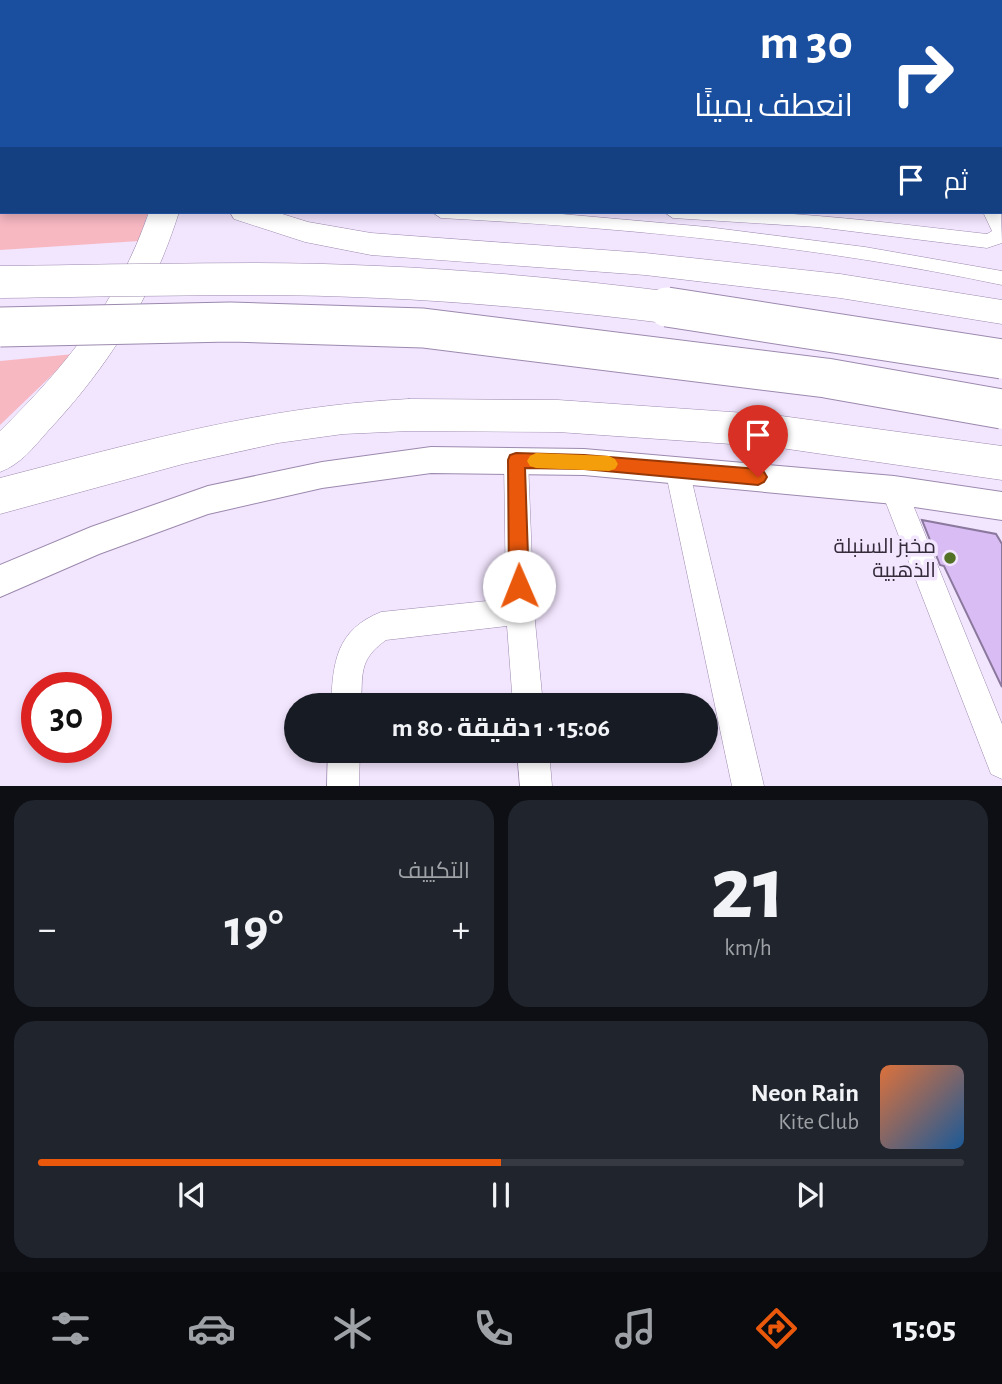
<!DOCTYPE html>
<html lang="ar">
<head>
<meta charset="utf-8">
<style>
	:root { --surface:#171b24; --page:#20242c; --text:#f1f3f6; --muted:#9ea1a6; --line:#363941; --accent:#ea580c }
	body { margin:0; font-family:"Alegreya Sans",Cairo,sans-serif; background:var(--page); color:var(--text); direction:rtl; height:100vh; display:flex; flex-direction:column; font-size:26px; white-space:nowrap }
	* { box-sizing:border-box; margin:0 }
	p { font-size:23px; color:var(--muted) }
	.icon { flex:none; width:38px; height:38px; fill:none; stroke:currentColor; stroke-width:2; stroke-linecap:round; stroke-linejoin:round }
	.map { position:relative; height:786px; overflow:hidden; direction:ltr }
	.details { display:flex; flex-direction:column; gap:14px; padding:14px; background:#0d0f14; flex:1 }
	.details>* { flex:none }
	.banner { position:absolute; left:0px; top:0px; width:1003px; height:214px; box-shadow:0 4px 10px #0003; direction:rtl; background:#1a4fa0; color:#fff; overflow:hidden }
	.speed { position:absolute; left:21px; top:672px; display:flex; gap:14px; font-size:35px; font-weight:700; text-align:center }
	.speed>* { display:grid; place-content:center; width:91px; height:91px; border-radius:50%; background:var(--surface); box-shadow:0 4px 10px #0003; line-height:1 }
	.speed .limit { border:10px solid #d22; background:#fff; color:#111 }
	.pin { position:absolute; display:grid; place-items:center; width:60px; height:60px; color:#fff; margin:-72px -30px; border-radius:50% 50% 50% 0; rotate:-45deg; box-shadow:0 0 7px #0007 }
	.pin .icon { rotate:45deg }
	.me { position:absolute; width:77px; margin:-38px; rotate:359deg; stroke-linejoin:round; filter:drop-shadow(0 0 5px #0008) }
	.turn { display:flex; align-items:center; gap:24px; height:147px; padding:0 35px; font-size:32px }
	.turn .icon { width:91px; height:91px; stroke-width:2.5 }
	.turn b { display:block; font-size:49px; line-height:60px }
	.then { display:flex; align-items:center; height:66px; padding:0 35px; background:#0003; gap:14px; font-size:26px }
	.big { font-size:52px; font-weight:700; line-height:1.1 }
	.details .card { flex:1; display:flex; flex-direction:column; justify-content:center; gap:10px; min-width:0; padding:0 24px; border-radius:21px; background:var(--page) }
	.details .dial { align-items:center; gap:0 }
	.dial b { font-size:91px; line-height:1 }
	.song { display:flex; align-items:center; gap:21px }
	.cover { width:84px; height:84px; border-radius:10px; background:linear-gradient(135deg,hsl(20 70% 55%),hsl(210 70% 35%)) }
	.played { height:7px; border-radius:4px; background:linear-gradient(90deg,var(--accent) 50%,var(--line) 50%) }
	.keys { display:flex; justify-content:space-around; direction:ltr }
	.heat { display:flex; justify-content:space-between; align-items:center; font-size:38px; direction:ltr }
	.details .tiles { flex:1; display:grid; gap:14px; grid-template-columns:1fr 1fr }
	.card:last-child { grid-column:span 2 }
	.trip { position:absolute; left:284px; top:693px; width:434px; height:70px; border-radius:35px; background:var(--surface); box-shadow:0 4px 10px #0003; font-weight:700; line-height:70px; text-align:center; direction:rtl }
	.menu { display:flex; height:112px; justify-content:space-around; align-items:center; background:#090b0e; color:var(--muted) }
	.menu .icon { width:49px; height:49px }
	.menu .selected { color:var(--accent) }
	.menu b { font-size:32px; color:var(--text) }
	.map>svg:first-child { display:block }
	.green { fill:#f7b8c2 }
	.building { fill:#d9bcf4; stroke:#8b789d; stroke-width:2 }
	.lines { fill:none; stroke-linecap:round; stroke-linejoin:round }
	.service-casing { stroke:#9c89ae; stroke-width:2 }
	.minor-casing { stroke:#9c89ae; stroke-width:1 }
	.tertiary-casing { stroke:#9c89ae; stroke-width:2 }
	.primary-casing { stroke:#9c89ae; stroke-width:1 }
	.trunk-casing { stroke:#9c89ae; stroke-width:2 }
	.service { fill:#fff; fill-rule:evenodd }
	.minor { fill:#fff; fill-rule:evenodd }
	.tertiary { fill:#fff; fill-rule:evenodd }
	.primary { fill:#fff; fill-rule:evenodd }
	.trunk { fill:#fff; fill-rule:evenodd }
	.motorway-bridge-far1-casing { stroke:#9c89ae; stroke-width:33; stroke-linecap:butt }
	.motorway-bridge-casing { stroke:#9c89ae; stroke-width:41; stroke-linecap:butt }
	.motorway-bridge-far1 { stroke:#fff; stroke-width:32 }
	.motorway-bridge { stroke:#fff; stroke-width:39 }
	.route { fill:#ea580c; stroke:#983908; stroke-width:2 }
	.slow { fill:#f59e0b }
	.poi-dot { fill:#537126; stroke:#f2e5fe; stroke-width:2.5 }
	.labels { text-anchor:middle; dominant-baseline:central; stroke-width:7; stroke-linejoin:round; paint-order:stroke }
	.poi-label { font-size:21px; fill:#342c3b; stroke:#f2e5fe; text-anchor:end }
</style>
</head>
<body>
<div class="map">
<svg width="1002" height="786" viewBox="0 0 1002 786">
	<rect width="100%" height="100%" fill="#f2e5fe"/>
	<!-- green -->
	<g class="green">
		<path d="M0,53l2,159h146l-9,29 -139,9z"/>
		<path d="M74,354l-74,71v-64z"/>
	</g>
	<!-- building -->
	<path class="building" d="M922,520l74,14 6,10v143l-58,-121 -4,-1z"/>
	<g class="lines">
		<!-- service casing -->
		<g class="service-casing">
			<g id="service">
				<rect x="1001" y="110" width="1" height="6"/>
				<rect x="1001" y="176" width="1" height="8"/>
			</g>
		</g>
		<!-- minor casing -->
		<g class="minor-casing">
			<g id="minor">
				<path d="M274,0h15l-17,2z"/>
				<path d="M343,0h14l1,2h-14z"/>
				<path d="M440,0h14l1,2h-14z"/>
				<path d="M583,0h14l2,2h-14z"/>
				<path d="M664,0h15l2,2h-15z"/>
				<path d="M760,0h14l1,2h-14z"/>
				<path d="M852,0h14l1,2h-14z"/>
				<path d="M432,212h107l168,15 158,20 137,24v14c-184,-39 -373,-57 -561,-67z"/>
				<path d="M664,212c108,-5 215,10 323,22l5,-3 -9,-19h18l1,31 -15,5 -170,-21 -144,-9z"/>
				<path d="M516,449l9,4 3,7 6,151 9,94h-30l-6,-79 -121,14c-28,20 -23,34 -25,65h-30c2,-43 5,-75 50,-93l125,-13 -2,-139 3,-7z"/>
				<path d="M677,458l9,3 3,8 75,317h-32l-67,-317 3,-8z"/>
				<path d="M894,479l9,3 4,8 95,234v55l-11,-5 -110,-284 4,-8z"/>
				<path d="M328,751h32l-1,35h-32z"/>
				<path d="M517,751h32l3,35h-32z"/>
			</g>
		</g>
		<!-- tertiary casing -->
		<g class="tertiary-casing">
			<path id="tertiary" d="M431,447l153,2 310,27 108,16v28l-108,-16 -310,-29 -153,-2 -109,15 -114,26 -109,40 -99,43v-32l91,-38 117,-41 114,-24z"/>
		</g>
		<!-- primary casing -->
		<g class="primary-casing">
			<g id="primary">
				<rect x="0" y="36" width="2" height="14"/>
				<path d="M149,212h30c-26,84 -71,155 -131,219 -15,17 -27,33 -48,41v-41c67,-66 118,-129 149,-219z"/>
				<path d="M230,212h46l32,10 63,11 274,20 195,21 162,26v24l-162,-26 -195,-23 -274,-20 -66,-13 -71,-23z"/>
				<path d="M409,399l149,1 216,15 228,31v34l-228,-33 -216,-15 -149,-1 -66,3 -65,9 -95,21 -183,50v-36c139,-36 265,-72 409,-79z"/>
			</g>
		</g>
		<!-- trunk casing -->
		<g class="trunk-casing">
			<g id="trunk">
				<path d="M0,0h11l1,2h-10l-2,9z"/>
				<path d="M81,0h30l-31,2z"/>
				<path d="M182,0h25l-26,2z"/>
				<path d="M227,0h23l-24,2z"/>
			</g>
		</g>
		<!-- service -->
		<use href="#service" class="service"/>
		<!-- minor -->
		<use href="#minor" class="minor"/>
		<!-- tertiary -->
		<use href="#tertiary" class="tertiary"/>
		<!-- primary -->
		<use href="#primary" class="primary"/>
		<!-- trunk -->
		<use href="#trunk" class="trunk"/>
		<!-- motorway-bridge-far1 casing -->
		<g class="motorway-bridge-far1-casing">
			<path id="motorway-bridge-far1" d="M0,282c85,-1 171,-3 256,-3 142,0 284,12 425,30"/>
		</g>
		<!-- motorway-bridge casing -->
		<g class="motorway-bridge-casing">
			<g id="motorway-bridge">
				<path d="M667,307l335,52"/>
				<path d="M0,327l230,-5 193,6 403,50 176,31"/>
			</g>
		</g>
		<!-- motorway-bridge-far1 -->
		<use href="#motorway-bridge-far1" class="motorway-bridge-far1"/>
		<!-- motorway-bridge -->
		<use href="#motorway-bridge" class="motorway-bridge"/>
	</g>
	<!-- route -->
	<path class="route" d="M516,453l68,2 174,14 6,3 3,5 -3,5 -6,3 -174,-16 -59,-1 4,118 -3,7 -7,2 -7,-2 -3,-7 -1,-126 2,-5z"/>
	<!-- slow -->
	<path class="slow" d="M536,453l73,3 6,3 3,5 -3,5 -6,2 -73,-3 -6,-2 -3,-5 3,-5z"/>
	<!-- markers -->
	<circle class="poi-dot" cx="950" cy="558" r="7"/>
	<g class="labels">
		<!-- poi labels -->
		<g class="poi-label">
			<text x="936" y="546">مخبز السنبلة<tspan x="936" dy="24">الذهبية</tspan></text>
		</g>
	</g>
</svg>
<div class="speed"><div class="limit">30</div></div>
<div class="pin" style="left:758px;top:477px;background:#d93025"><svg class="icon" aria-label="arrive" viewBox="0 0 24 24"><path d="M6 21V4h12l-3 4 3 4H6"/></svg></div>
<svg class="me" style="left:519px;top:586px" viewBox="-20 -20 40 40"><circle r="19" fill="#fff"/><path d="M0-13L10 11 0 6-10 11z" fill="#ea580c"/></svg>
<div class="trip">15:06 · 1 دقيقة · 80 m</div>
<div class="banner">
<div class="turn"><svg class="icon" aria-label="right" viewBox="0 0 24 24"><path d="M7 20v-9h11M14 6l5 5-5 5"/></svg><div><b>30 m</b>انعطف يمينًا</div></div>
<div class="then">ثم<svg class="icon" aria-label="arrive" viewBox="0 0 24 24"><path d="M6 21V4h12l-3 4 3 4H6"/></svg></div>
</div>
</div>
<section class="details">
<div class="tiles">
<div class="card dial"><b>21</b><p>km/h</p></div>
<div class="card"><p>التكييف</p>
<div class="heat"><a>−</a><b class="big">19°</b><a>+</a></div>
</div>
<div class="card">
<div class="song"><i class="cover"></i><div><b>Neon Rain</b><p>Kite Club</p></div></div>
<div class="played"></div>
<div class="keys"><svg class="icon" aria-label="previous" viewBox="0 0 24 24"><path d="M18 5L8 12l10 7zM5 5v14"/></svg><svg class="icon" aria-label="pause" viewBox="0 0 24 24"><path d="M8 5v14M16 5v14"/></svg><svg class="icon" aria-label="next" viewBox="0 0 24 24"><path d="M6 5l10 7-10 7zM19 5v14"/></svg></div>
</div>
</div>
</section>
<nav class="menu">
<b>15:05</b>
<svg class="icon selected" aria-label="directions" viewBox="0 0 24 24"><path d="M12 3l9 9-9 9-9-9zM9 14v-3h6M13 9l2 2-2 2"/></svg>
<svg class="icon" aria-label="music" viewBox="0 0 24 24"><path d="M9 18V5l10-2v13"/><circle cx="6" cy="18" r="3"/><circle cx="16" cy="16" r="3"/></svg>
<svg class="icon" aria-label="phone" viewBox="0 0 24 24"><path d="M5 4h4l2 5-3 2q2 4 5 5l2-3 5 2v4C11 20 4 13 5 4z"/></svg>
<svg class="icon" aria-label="climate" viewBox="0 0 24 24"><path d="M12 3v18M4 7l16 10M4 17L20 7"/></svg>
<svg class="icon" aria-label="car" viewBox="0 0 24 24"><path d="M5 17H2v-5l4-1 3-4h7l3 4 3 1v5h-3M9 17h6M6 11h13"/><circle cx="7" cy="17" r="2"/><circle cx="17" cy="17" r="2"/></svg>
<svg class="icon" aria-label="filters" viewBox="0 0 24 24"><path d="M4 7h16M4 17h16"/><circle cx="9" cy="7" r="2"/><circle cx="15" cy="17" r="2"/></svg>
</nav>
</body>
</html>
